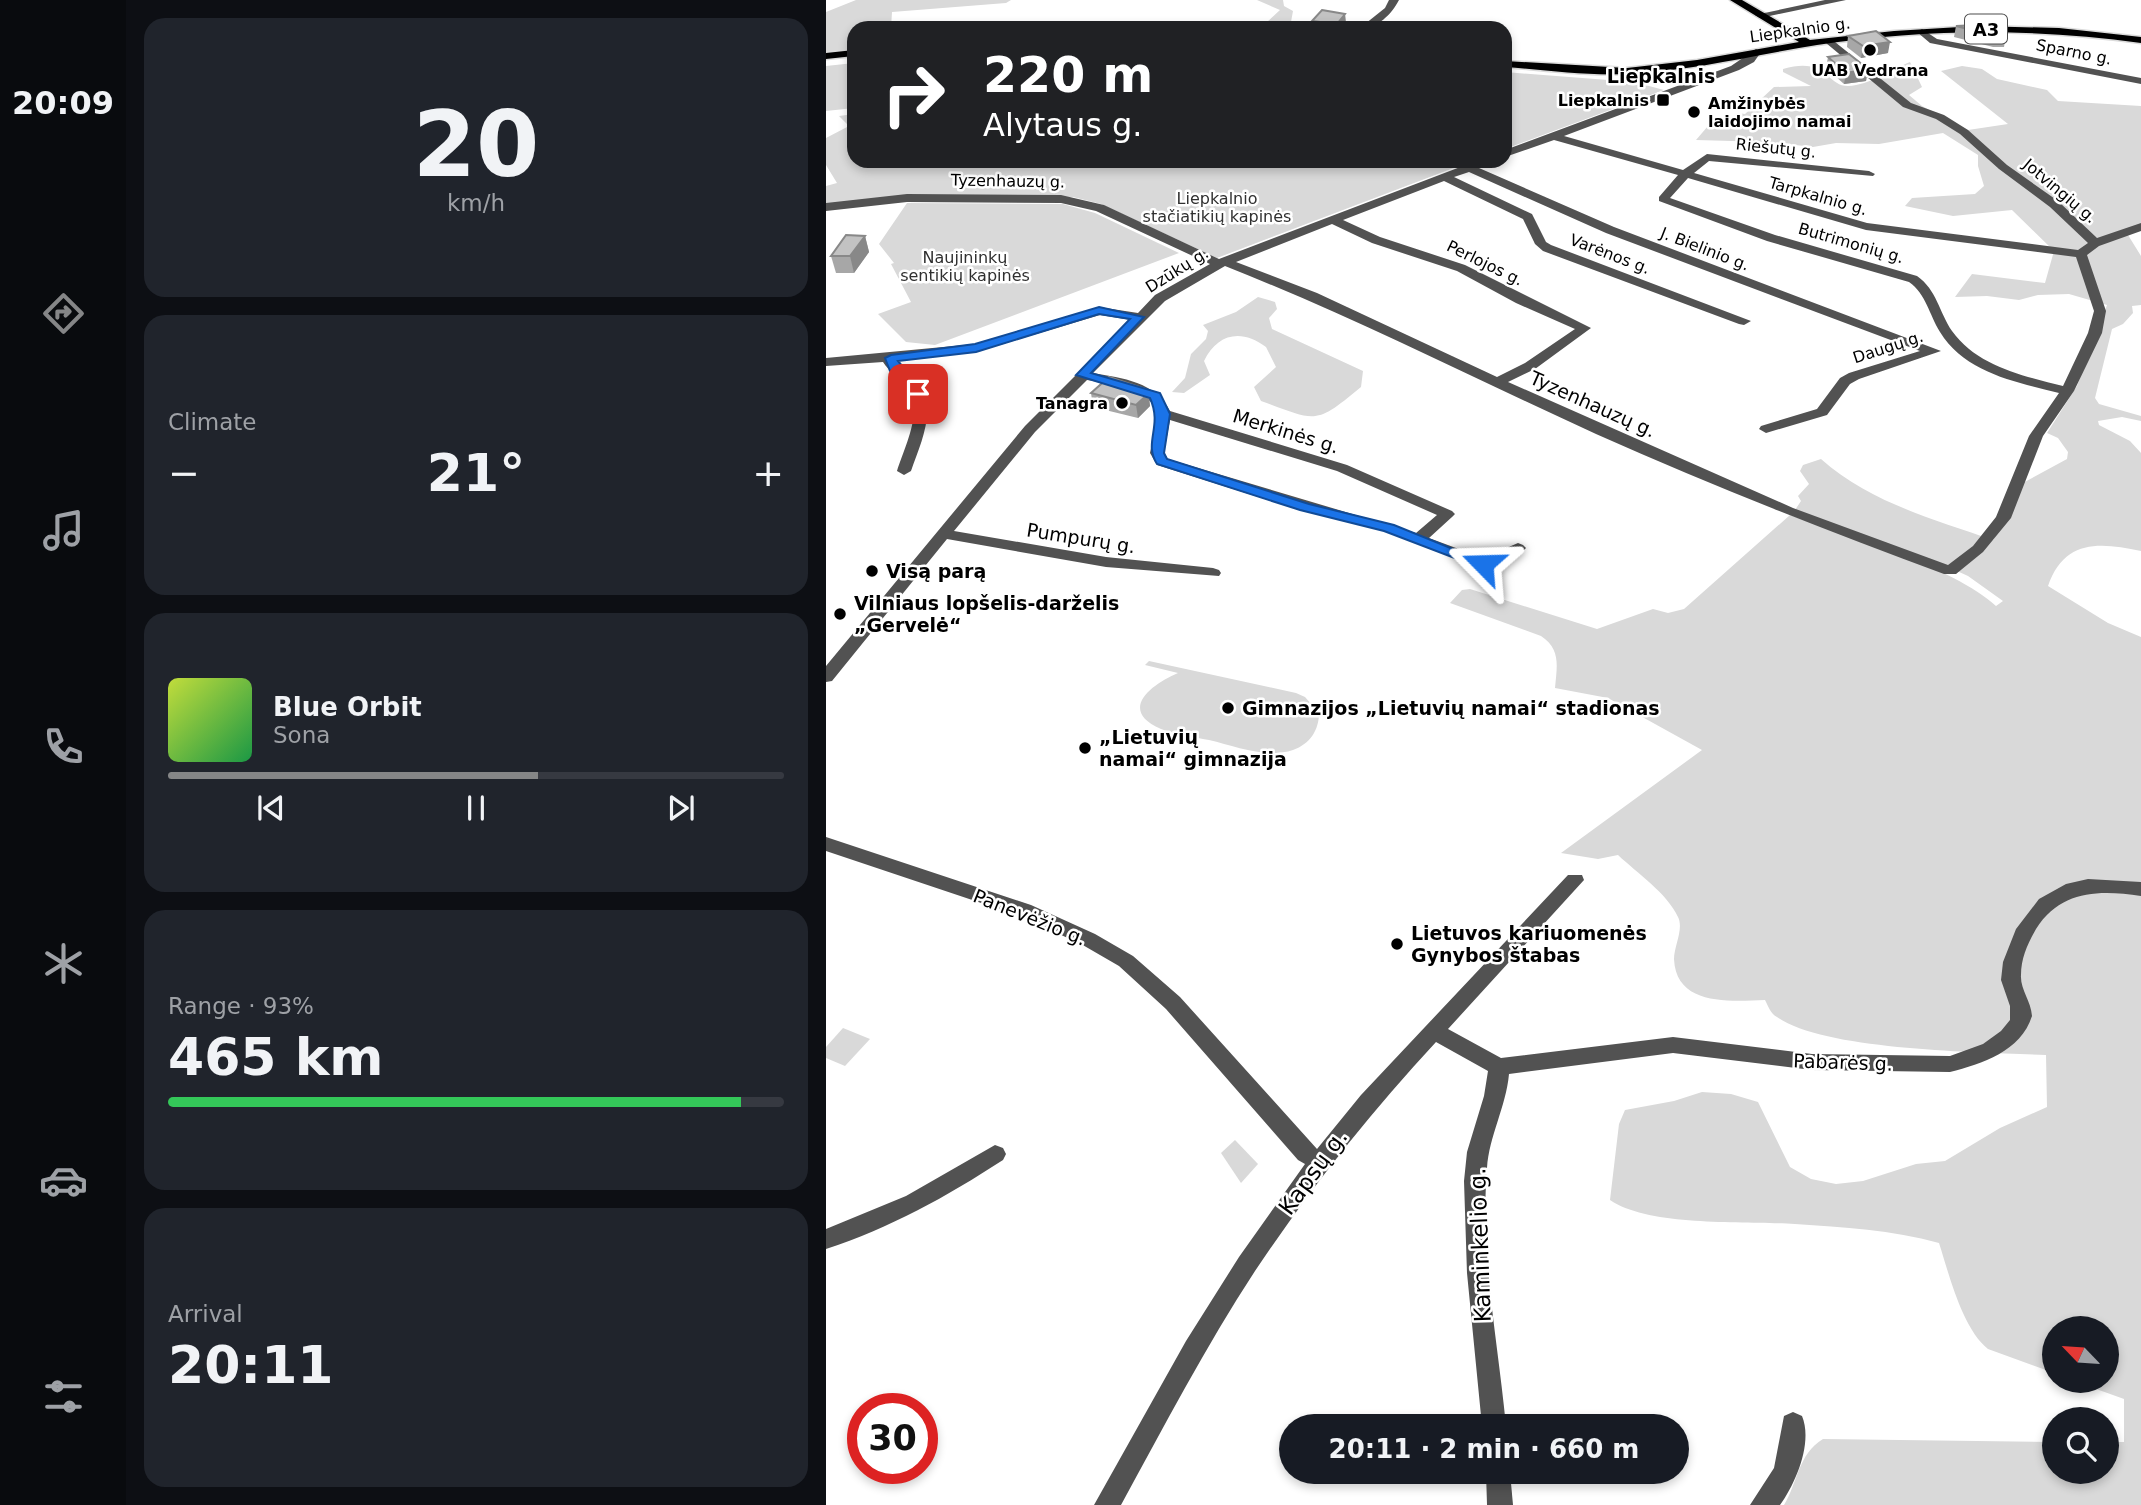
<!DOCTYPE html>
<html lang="en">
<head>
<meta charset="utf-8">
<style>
	:root { --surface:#171b24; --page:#20242c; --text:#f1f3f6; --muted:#9ea1a6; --line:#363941; --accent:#858687 }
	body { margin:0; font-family:"DejaVu Sans",sans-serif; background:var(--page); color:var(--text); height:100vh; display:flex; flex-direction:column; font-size:26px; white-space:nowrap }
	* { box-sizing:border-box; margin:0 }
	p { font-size:23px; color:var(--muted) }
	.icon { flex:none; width:38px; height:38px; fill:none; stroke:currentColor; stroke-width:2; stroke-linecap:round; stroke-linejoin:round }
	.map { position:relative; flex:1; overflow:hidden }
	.drawer { display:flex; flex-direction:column; gap:18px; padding:18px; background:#0d0f14; width:700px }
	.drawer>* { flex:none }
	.top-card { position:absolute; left:21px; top:21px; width:665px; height:147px; border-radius:21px; box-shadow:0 4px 10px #0003; background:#202124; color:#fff; overflow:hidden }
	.needle { width:46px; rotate:295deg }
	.buttons { position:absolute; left:1216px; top:1316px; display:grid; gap:14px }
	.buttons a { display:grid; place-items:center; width:77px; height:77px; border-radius:50%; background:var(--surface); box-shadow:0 4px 10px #0003; font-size:35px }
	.speed { position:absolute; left:21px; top:1393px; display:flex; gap:14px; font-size:35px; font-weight:700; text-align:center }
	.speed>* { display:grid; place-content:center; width:91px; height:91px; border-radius:50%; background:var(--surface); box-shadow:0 4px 10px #0003; line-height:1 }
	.speed .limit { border:10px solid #d22; background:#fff; color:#111 }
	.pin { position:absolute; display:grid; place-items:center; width:60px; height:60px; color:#fff; margin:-30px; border-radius:14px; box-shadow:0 4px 10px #0006 }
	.me { position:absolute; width:77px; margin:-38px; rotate:292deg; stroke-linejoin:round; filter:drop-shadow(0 0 5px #0008) }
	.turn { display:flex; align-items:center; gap:24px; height:147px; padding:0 21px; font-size:32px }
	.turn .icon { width:91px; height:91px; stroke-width:2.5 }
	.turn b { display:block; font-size:49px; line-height:60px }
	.big { font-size:52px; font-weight:600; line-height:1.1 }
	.drawer .card { flex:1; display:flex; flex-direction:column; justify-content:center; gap:10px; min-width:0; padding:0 24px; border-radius:21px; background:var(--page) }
	.drawer .dial { align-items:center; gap:0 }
	.dial b { font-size:91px; line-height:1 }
	.song { display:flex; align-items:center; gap:21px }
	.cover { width:84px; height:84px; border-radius:10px; background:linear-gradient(135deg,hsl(70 70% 55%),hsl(140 70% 35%)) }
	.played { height:7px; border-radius:4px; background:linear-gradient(90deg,var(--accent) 60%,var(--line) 60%) }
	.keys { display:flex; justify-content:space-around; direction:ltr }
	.heat { display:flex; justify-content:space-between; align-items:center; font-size:38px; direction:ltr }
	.charge { height:10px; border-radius:5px; background:linear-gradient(90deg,#34c759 93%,var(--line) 0) }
	.trip { position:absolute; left:453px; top:1414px; width:410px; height:70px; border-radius:35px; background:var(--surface); box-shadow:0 4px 10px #0003; font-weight:600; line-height:70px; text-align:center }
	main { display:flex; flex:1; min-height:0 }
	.menu { display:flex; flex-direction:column; width:126px; justify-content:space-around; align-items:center; background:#090b0e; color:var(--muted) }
	.menu .icon { width:49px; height:49px }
	.menu .active { color:var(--accent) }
	.menu b { font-size:32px; color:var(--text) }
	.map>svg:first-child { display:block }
	.green { fill:#d9d9d9 }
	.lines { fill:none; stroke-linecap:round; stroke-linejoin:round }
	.major-casing { stroke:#dbdbdb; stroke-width:3 }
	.minor { fill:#525252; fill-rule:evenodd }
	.major { fill:#000; fill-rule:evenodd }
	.wall { fill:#a7a7a7 }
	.shaded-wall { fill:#888 }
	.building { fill:#c2c2c2; stroke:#888; stroke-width:2 }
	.route { fill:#1a73e8; stroke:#114b97; stroke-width:2 }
	.poi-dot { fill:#000; stroke:#fff; stroke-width:2.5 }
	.labels { text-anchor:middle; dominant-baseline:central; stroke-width:5; stroke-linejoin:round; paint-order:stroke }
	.far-street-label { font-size:16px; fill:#000; stroke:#fff }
	.far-poi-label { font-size:16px; font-weight:bold; fill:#000; stroke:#fff; text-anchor:end }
	.far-park-label { font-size:16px; fill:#303030; stroke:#fff }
	.shield { fill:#fff; stroke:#4c4c4c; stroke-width:2 }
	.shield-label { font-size:18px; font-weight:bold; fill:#000 }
	.far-quarter-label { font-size:19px; font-weight:bold; fill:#000; stroke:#fff }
	.street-label { font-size:19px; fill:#000; stroke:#fff }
	.poi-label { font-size:19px; font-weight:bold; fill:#000; stroke:#fff; text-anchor:start }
	.near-street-label { font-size:23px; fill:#000; stroke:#fff }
</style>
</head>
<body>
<main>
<nav class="menu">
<b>20:09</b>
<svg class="icon active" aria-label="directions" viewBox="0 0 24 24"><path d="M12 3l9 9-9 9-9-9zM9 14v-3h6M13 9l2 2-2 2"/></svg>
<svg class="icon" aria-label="music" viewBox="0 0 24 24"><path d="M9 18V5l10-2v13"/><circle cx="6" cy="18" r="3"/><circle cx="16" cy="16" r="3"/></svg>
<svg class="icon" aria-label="phone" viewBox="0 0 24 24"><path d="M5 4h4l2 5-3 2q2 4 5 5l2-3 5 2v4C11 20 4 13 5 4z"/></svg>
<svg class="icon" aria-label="climate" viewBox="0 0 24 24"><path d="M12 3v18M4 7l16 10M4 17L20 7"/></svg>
<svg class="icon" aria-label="car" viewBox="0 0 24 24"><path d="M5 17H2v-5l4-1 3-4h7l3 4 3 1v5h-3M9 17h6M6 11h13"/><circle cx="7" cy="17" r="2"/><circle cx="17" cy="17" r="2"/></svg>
<svg class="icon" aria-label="filters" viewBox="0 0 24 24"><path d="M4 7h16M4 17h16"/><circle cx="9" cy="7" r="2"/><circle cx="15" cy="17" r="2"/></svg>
</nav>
<section class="drawer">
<div class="card dial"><b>20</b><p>km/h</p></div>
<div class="card"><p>Climate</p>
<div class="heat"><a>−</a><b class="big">21°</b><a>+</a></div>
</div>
<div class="card">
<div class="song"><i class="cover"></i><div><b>Blue Orbit</b><p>Sona</p></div></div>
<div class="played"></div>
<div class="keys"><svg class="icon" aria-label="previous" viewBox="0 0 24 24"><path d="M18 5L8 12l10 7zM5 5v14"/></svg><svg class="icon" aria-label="pause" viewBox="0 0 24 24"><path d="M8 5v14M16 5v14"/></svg><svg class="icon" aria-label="next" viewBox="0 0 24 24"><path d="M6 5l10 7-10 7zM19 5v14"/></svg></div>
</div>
<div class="card"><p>Range · 93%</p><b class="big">465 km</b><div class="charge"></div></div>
<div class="card"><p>Arrival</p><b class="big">20:11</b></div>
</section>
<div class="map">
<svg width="1315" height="1505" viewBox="0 0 1315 1505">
	<rect width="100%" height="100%" fill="#fff"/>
	<!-- green -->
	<g class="green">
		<path d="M30,0h155l-5,3 -114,9 -1,16h-37v23l-28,3v-42z"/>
		<path d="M431,0h26l1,6 9,5 -2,11 -7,5 -16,-1 -1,-4 13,-12z"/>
		<path d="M1084,62l12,25 -13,8 13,11 46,24 40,-6 -67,-53 21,-5 20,3 15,10 50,11 11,11 83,5v124l-13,5 13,21v49l-9,1 1,7 -10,11 -11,5 -17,69 4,6 42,12v5l-19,-4 -24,4 1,4 31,16 11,12v98c-41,-9 -77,-12 -93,35l60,37 33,14v868h-357c14,-23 14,-51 39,-66l231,3v30h53v-30h17v-43l-50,-18h33v-53h-53v45l-66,-24c-26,-21 -39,-75 -49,-106 -47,-13 -96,-16 -144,-19 -49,-3 -146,3 -185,-24l9,-76 6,-14 49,-9 28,-9 29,2 27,8 32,65 21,12 25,5 27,-3 53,-17 29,-3 55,-33 47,-21 -1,-52c-63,-3 -221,-4 -269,-38 -6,-3 -9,-11 -12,-17 -33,1 -89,7 -91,-41 0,-13 10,-30 4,-42 -11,-24 -41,-44 -60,-62l-20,4 -37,-6 141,-103 -94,-52 -53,-10c2,-22 6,-39 -14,-52l-91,-33 12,-13 8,-1 127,40 56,-20 15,4 16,-4 106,-94c57,21 164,52 206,91l7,-5 -35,-25 -22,-10 -151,-56 6,-9 -3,-5 11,-12 -9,-13 3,-6 18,-6c48,43 112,60 172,81l28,-56 46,-25 1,-7 -10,-14 -11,-5 30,-47 30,-81 -38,-11 -31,1 -19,5 -32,-4 -32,1 17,-23 73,9 9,-32 -42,-41 -59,6 -48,-10 7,-8 63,-4 9,-8 -6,-20v-11l-35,-22 -64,11 -43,-1 -23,4 -45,-5 -72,-2 12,-14 15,3 14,-16 8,1 29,-27 37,-1 -28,-14v-3c44,-13 43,17 65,17 22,-1 43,-16 62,-24z"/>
		<path d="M28,63v45l-28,3v-45z"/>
		<path d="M679,72l129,10 30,8 -159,59z"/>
		<path d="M28,114v47h618l-255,97 -116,-54 -28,-7 -160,-1 -87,9v-19l11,-3 -11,-18v-27l23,-12 -10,-10z"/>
		<path d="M81,203l156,1 32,9 84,40 -244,92 -29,-3 -28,-28 33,-12 -20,-38 3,-1 -15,-19z"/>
		<path d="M432,297l17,5 2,7 -8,9 3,11 91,42 -2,16c-47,39 -44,34 -100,14l-7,-14 22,-20 -10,-20c-25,-19 -49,-13 -62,14l6,14 -26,18 -12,-1 13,-14 6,-24 15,-15 2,-8 -5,-6 33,-13z"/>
		<path d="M323,661l147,32 9,4 14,16c0,17 -9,31 -26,37 -27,9 -58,-4 -84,-10 -16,-3 -33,-5 -48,-11 -44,-19 -9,-45 17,-56l-33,-8z"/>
		<path d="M17,1028l27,11 -25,27 -19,-8v-11z"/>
		<path d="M409,1140l23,24 -17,19 -20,-30z"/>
	</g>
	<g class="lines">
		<!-- major casing -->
		<g class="major-casing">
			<g id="major">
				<path d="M904,0h12l68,40 84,-9 82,-5 83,2 82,9v6c-108,-15 -217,-14 -324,2 -63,10 -126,26 -190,29 -40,2 -81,-4 -122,-7v-6l122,7 70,-8 102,-18z"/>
				<path d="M28,50v6l-28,3v-6z"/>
			</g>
		</g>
		<!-- minor -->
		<g class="minor">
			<path d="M563,0h10c-8,15 -21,28 -39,28l25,-20z"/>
			<path d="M999,0h21l-86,18 -5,-3z"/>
			<path d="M1096,29l15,10 204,39v6l-211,-41 -13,-11z"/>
			<path d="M1004,38l81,65 33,12 24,15 39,35 51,36 39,37 44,-15v8l-42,15 -12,9 19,56 -4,22 -28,58 -31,45 -32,82 -28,34 -27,22h-12c-117,-43 -233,-89 -348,-140 -123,-56 -244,-118 -371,-168l-60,35 -72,72c30,5 62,9 77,38l177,54 105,46 3,3 -3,3 -23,21 54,20 35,-15 5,2 3,3 -3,3 -40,18 -99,-38 -84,-21 -143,-45 -7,-12c2,-11 8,-27 7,-38 -2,-26 -52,-32 -70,-35l-52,52 -81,99 152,26 107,11 6,2 2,3 -2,3 -113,-9 -159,-28 -115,142 -6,1v-16l199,-240 106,-106 -31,-5 -124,37 -79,9c6,9 17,15 23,24 17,25 0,60 -9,86l-7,4 -7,-4c7,-23 28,-63 10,-85 -7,-9 -18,-14 -24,-24l-57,4v-8l149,-14 124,-37 39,6 17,-18 55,-31 -114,-53 -35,-8 -154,-1 -81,9v-8l81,-9 154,1 43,10 115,54 257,-98h16l-13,7 135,59 327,124 -82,28 -9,5 -23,31 -61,18 -7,-4 2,-3 56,-17 23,-31 9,-5 71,-22 -314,-118 -137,-61 -15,5 78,37 14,28 5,3 200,76 -7,4 -5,-1 -196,-73 -8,-7 -12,-25 -79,-38 -101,39 37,17 85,28 126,63 -56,41 -27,13 285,126 155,57 25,-19 23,-29 33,-81 30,-43c-43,-11 -94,-20 -119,-61 -11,-18 -14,-38 -31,-50l-142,-41 -108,-40v-4l19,-22 -124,-35 -49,17v-7l226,-84 25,-17 5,3 -7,10 -15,8 -175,66 119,34 24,-16 162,17 6,3 -2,2 -164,-15 -15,12 173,50 211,27 10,-7 -38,-36 -51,-38 -39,-35 -24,-15 -33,-12 -77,-64 -1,-2zM862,178l178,52 210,27 18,54 -6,22 -25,53c-40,-10 -86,-20 -111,-55 -13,-19 -15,-41 -35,-55l-142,-41 -105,-37zM506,224l40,19 85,28 59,32 59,26 -50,34 -28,14 -180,-84 -81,-31zM344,420l167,51 100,44 -21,18 -248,-74 -4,-6z"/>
			<path d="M0,837l205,68 64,29 38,22 47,41 137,152 44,-54 207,-220h14l2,5 -136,149 53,29 172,-21 139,17 138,2 33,-12 18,-13 9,-11v-14l-9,-26 2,-18 13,-33 23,-30 27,-15 22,-5 53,3v14c-42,-6 -80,-6 -105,33 -8,14 -15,29 -15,46 -1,14 10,26 11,41 -11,35 -50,48 -82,56l-138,-2 -139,-17 -164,21c-3,33 -20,62 -22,94 -7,86 11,174 19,258h-24l-15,-153 -3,-92 3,-29 17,-56 4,-25 -52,-29c-67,72 -126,147 -181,229 -49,75 -91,155 -134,234h-27l92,-164 53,-84 66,-93 -7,-4 -132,-151 -47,-43 -38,-22 -64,-29 -191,-64z"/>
			<path d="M169,1145l8,3 3,6 -3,6c-57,37 -113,68 -177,89v-20l80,-33z"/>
			<path d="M967,1412l9,4c11,26 -6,67 -22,89h-30l24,-37 10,-52z"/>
			<path d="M660,1472h24l3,33h-26z"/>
		</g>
		<!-- major -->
		<use href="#major" class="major"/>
	</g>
	<!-- wall -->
	<g class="wall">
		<path d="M519,14l1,11 -3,3h-31v-7z"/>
		<path d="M1130,26l50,9 -2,12h-11l-39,-10z"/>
		<path d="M1022,36l40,17 -27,5 -14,-11z"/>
		<path d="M1002,57l40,12 -2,12 -22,3 -18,-16z"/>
		<path d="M39,236l4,16 -15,21h-18l-5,-17z"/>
		<path d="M319,389l5,17 -12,12 -45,-11 -2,-14z"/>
	</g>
	<!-- shaded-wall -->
	<g class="shaded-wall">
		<path d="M519,14l1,11 -3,3h-6v-4z"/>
		<path d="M1064,42l-2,11 -27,5 2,-12z"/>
		<path d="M1042,69l-2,12 -22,3 2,-11z"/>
		<path d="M39,236l4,16 -15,21 -4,-17z"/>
		<path d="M319,389l1,6 3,-2 1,13 -12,12 -2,-13 7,-14z"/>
	</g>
	<!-- building -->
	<g class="building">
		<path d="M496,10l23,4 -8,10 -25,-3z"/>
		<path d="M1172,24l8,11 -11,1 -39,-10z"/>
		<path d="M1050,31l14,11 -27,4 -15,-10z"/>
		<path d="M1023,54l19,15 -22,4 -18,-16z"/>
		<path d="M20,235l19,1 -15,20h-19z"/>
		<path d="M283,377l36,12 -2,2 6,2 -13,12 -45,-12z"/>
	</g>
	<!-- route -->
	<path class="route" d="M273,307l45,10 -53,56 69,20 10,21 -6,39 3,6 142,45 85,21 96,39 -12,3 -94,-36 -84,-21 -143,-46c-14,-22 6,-37 -7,-66l-74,-23 54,-56 -31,-5 -123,38 -78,9 27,33 -7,4 -28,-27 -5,-13 6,-3 84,-11z"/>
	<!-- markers -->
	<g class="poi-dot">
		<circle cx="1044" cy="50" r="7"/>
		<rect x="830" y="93" width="14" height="14" rx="3.5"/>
		<circle cx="868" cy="112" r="7"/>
		<circle cx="296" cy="403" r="7"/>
		<circle cx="46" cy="571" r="7"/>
		<circle cx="14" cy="614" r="7"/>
		<circle cx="402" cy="708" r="7"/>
		<circle cx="259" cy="748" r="7"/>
		<circle cx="571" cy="944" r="7"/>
	</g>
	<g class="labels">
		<!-- far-street labels -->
		<g class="far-street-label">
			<text transform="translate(974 30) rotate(-8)">Liepkalnio g.</text>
			<text transform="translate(1248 52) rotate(11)">Sparno g.</text>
			<text transform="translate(950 148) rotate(6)">Riešutų g.</text>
			<text transform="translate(182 181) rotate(1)">Tyzenhauzų g.</text>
			<text transform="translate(1234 191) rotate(40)">Jotvingių g.</text>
			<text transform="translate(992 196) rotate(16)">Tarpkalnio g.</text>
			<text transform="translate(1025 243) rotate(16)">Butrimonių g.</text>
			<text transform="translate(879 249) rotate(21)">J. Bielinio g.</text>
			<text transform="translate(784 254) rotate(21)">Varėnos g.</text>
			<text transform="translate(659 263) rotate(26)">Perlojos g.</text>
			<text transform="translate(351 270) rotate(-32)">Dzūkų g.</text>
			<text transform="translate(1062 347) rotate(-18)">Daugų g.</text>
		</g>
		<!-- far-poi labels -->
		<g class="far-poi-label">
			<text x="1044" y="70" text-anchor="middle">UAB Vedrana</text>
			<text x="823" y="100">Liepkalnis</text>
			<text x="882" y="103" text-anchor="start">Amžinybės<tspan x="882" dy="18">laidojimo namai</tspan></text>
			<text x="282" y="403">Tanagra</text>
		</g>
		<!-- far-park labels -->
		<g class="far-park-label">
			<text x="391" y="198">Liepkalnio<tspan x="391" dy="18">stačiatikių kapinės</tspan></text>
			<text x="139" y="257">Naujininkų<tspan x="139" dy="18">sentikių kapinės</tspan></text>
		</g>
		<!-- shield labels -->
		<rect class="shield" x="1139" y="14.5" width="42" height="29" rx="5"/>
		<g class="shield-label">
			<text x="1160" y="29">A3</text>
		</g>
		<!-- far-quarter labels -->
		<g class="far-quarter-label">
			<text x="835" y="76">Liepkalnis</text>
		</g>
		<!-- street labels -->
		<g class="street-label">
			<text transform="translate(767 404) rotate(24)">Tyzenhauzų g.</text>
			<text transform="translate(460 431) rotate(17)">Merkinės g.</text>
			<text transform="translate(255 538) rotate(9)">Pumpurų g.</text>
			<text transform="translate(204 917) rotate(22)">Panevėžio g.</text>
			<text transform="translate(1017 1062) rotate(2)">Pabarės g.</text>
		</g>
		<!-- poi labels -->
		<g class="poi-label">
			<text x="60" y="571">Visą parą</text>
			<text x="28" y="603">Vilniaus lopšelis-darželis<tspan x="28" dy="22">„Gervelė“</tspan></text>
			<text x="416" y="708">Gimnazijos „Lietuvių namai“ stadionas</text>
			<text x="273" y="737">„Lietuvių<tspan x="273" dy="22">namai“ gimnazija</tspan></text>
			<text x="585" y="933">Lietuvos kariuomenės<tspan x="585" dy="22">Gynybos štabas</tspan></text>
		</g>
		<!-- near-street labels -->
		<g class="near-street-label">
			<text transform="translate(487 1172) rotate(-54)">Kapsų g.</text>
			<text transform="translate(654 1245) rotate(-92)">Kaminkelio g.</text>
		</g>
	</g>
</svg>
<div class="buttons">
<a><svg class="needle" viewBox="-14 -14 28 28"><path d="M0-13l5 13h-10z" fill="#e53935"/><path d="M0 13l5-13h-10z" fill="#9ea1a6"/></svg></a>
<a><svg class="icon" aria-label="search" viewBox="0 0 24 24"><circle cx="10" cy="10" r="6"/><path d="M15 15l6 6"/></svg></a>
</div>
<div class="speed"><div class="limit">30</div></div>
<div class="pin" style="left:92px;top:394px;background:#d93025"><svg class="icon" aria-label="arrive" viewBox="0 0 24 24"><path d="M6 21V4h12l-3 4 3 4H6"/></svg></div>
<svg class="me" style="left:657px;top:564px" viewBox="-20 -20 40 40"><path d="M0-17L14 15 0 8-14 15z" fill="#1a73e8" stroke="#fff" stroke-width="4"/></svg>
<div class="trip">20:11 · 2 min · 660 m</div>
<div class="top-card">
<div class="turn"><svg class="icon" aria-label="right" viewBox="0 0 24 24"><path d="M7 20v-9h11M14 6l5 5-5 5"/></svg><div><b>220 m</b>Alytaus g.</div></div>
</div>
</div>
</main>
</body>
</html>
